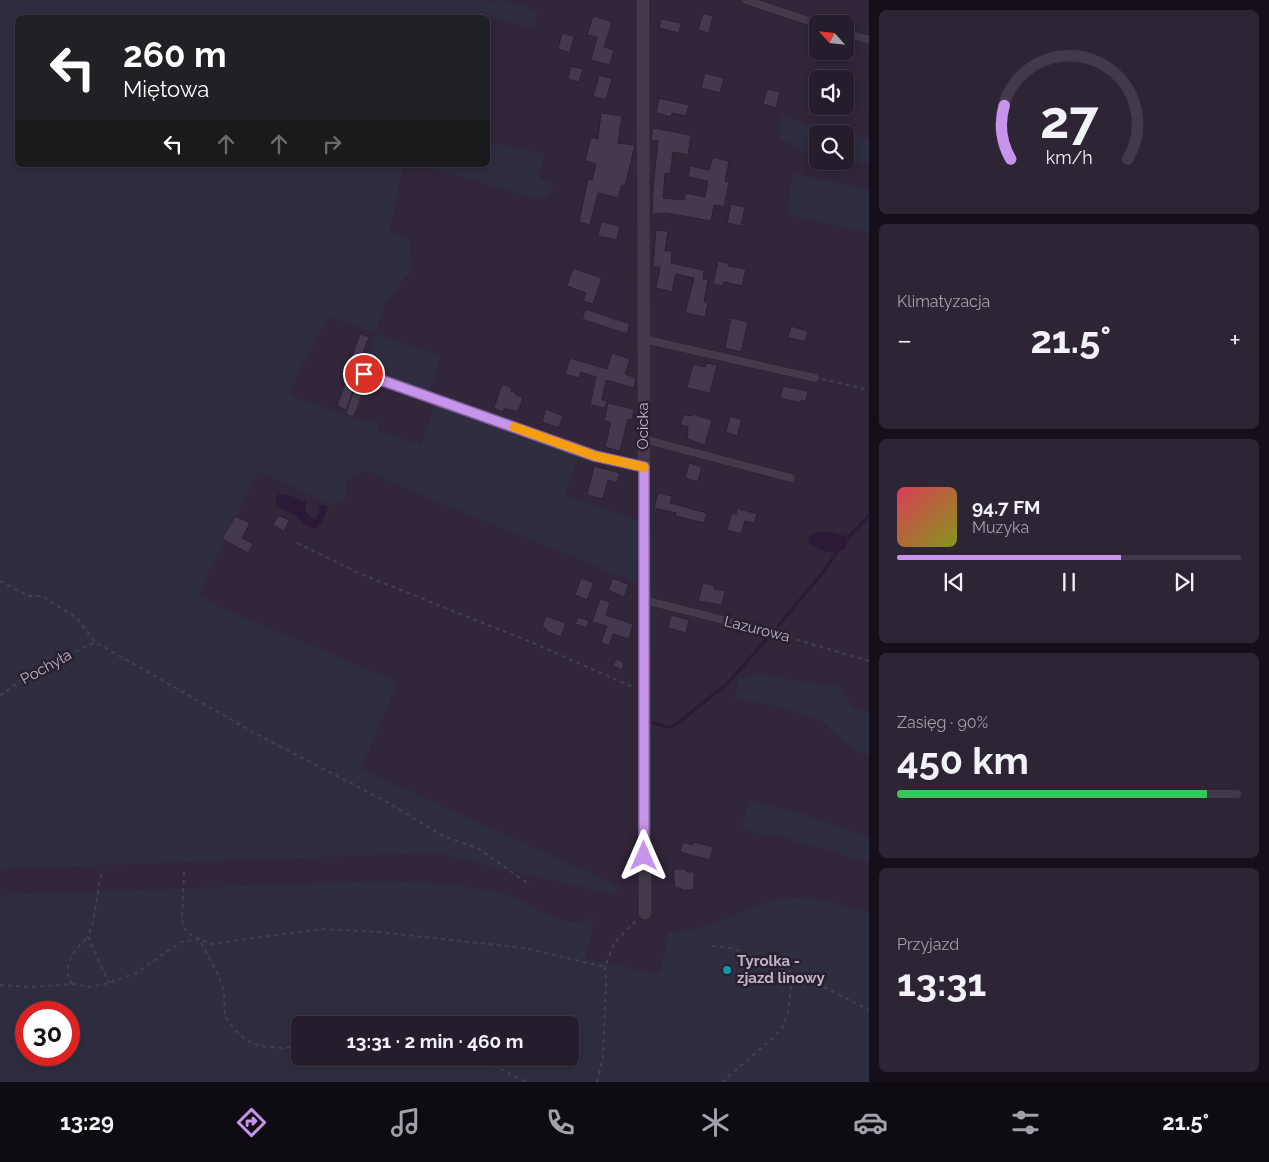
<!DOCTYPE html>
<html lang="pl">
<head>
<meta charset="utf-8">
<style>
	:root { --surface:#251c2c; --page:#2d2534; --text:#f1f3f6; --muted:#a3a1a9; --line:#423a48; --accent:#c794ec }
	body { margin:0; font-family:Raleway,sans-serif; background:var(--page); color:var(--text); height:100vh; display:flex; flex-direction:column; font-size:19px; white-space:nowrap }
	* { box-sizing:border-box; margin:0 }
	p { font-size:16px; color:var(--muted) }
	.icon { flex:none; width:28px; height:28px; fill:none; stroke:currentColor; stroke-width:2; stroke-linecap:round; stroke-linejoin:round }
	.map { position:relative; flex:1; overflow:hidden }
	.side { display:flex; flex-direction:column; gap:10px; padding:10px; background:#140f18; width:400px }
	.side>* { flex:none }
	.top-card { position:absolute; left:15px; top:15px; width:475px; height:152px; border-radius:8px; box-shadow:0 2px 12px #0003,0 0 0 1px var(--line); background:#202124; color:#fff; overflow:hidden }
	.needle { width:32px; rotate:297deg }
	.fabs { position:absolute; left:809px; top:15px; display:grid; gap:10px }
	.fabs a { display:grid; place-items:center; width:45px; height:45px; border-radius:8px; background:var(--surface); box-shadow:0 2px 12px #0003,0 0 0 1px var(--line); font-size:25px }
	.speed { position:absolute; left:15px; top:1001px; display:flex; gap:10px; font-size:25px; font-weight:700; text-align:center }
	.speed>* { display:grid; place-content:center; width:65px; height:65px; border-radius:50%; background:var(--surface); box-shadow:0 2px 12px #0003,0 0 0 1px var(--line); line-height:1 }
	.speed .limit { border:8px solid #d22; background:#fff; color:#111 }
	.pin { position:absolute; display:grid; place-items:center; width:42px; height:42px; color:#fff; margin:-21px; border:2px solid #fff; border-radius:50%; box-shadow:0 1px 5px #0007 }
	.me { position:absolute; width:55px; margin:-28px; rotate:0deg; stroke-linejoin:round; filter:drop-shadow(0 0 4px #0008) }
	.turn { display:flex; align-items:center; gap:18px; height:105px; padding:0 25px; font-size:22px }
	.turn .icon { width:65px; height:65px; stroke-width:2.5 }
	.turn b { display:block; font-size:35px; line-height:42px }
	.lanes { display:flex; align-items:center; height:48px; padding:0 25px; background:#0003; justify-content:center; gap:25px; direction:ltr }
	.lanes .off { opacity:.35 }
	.big { font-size:38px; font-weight:700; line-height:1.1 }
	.side .widget { flex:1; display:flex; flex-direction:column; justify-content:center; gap:8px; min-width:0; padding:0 18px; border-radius:8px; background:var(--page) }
	.side .dial { align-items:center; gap:0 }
	.dial svg { height:130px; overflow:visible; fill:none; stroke:var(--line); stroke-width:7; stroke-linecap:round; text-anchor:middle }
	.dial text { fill:var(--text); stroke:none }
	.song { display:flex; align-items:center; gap:15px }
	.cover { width:60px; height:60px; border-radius:8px; background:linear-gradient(135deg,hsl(350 70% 55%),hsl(70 70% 35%)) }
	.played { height:5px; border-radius:2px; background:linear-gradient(90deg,var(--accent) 65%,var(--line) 65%) }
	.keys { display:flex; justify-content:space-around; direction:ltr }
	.heat { display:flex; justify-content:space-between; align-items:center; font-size:28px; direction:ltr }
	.charge { height:8px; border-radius:4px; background:linear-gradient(90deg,#34c759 90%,var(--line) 0) }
	.trip { position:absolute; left:291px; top:1016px; width:288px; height:50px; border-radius:8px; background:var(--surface); box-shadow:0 2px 12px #0003,0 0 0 1px var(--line); font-weight:700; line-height:50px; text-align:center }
	.tab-bar { display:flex; height:80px; justify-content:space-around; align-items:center; background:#0f0b12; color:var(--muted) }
	.tab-bar .icon { width:35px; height:35px }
	.tab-bar .current { color:var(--accent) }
	.tab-bar b { font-size:22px; color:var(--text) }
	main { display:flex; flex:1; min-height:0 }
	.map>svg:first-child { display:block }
	.green { fill:#2f2e41; fill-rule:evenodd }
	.water { fill:#2a1a37 }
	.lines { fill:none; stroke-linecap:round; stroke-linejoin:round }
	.stream { stroke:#2a1a37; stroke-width:3 }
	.building { fill:#453950; stroke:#2a2131 }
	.lane-casing { stroke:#4c4353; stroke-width:7 }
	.street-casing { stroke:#4c4353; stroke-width:12 }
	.path { stroke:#414153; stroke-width:2; stroke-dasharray:4 4; stroke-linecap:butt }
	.lane { stroke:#43394a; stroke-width:5.5 }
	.street { stroke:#43394a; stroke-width:11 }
	.route-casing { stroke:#816099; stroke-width:12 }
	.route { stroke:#c794ec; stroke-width:9 }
	.slow { stroke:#f59e0b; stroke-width:9 }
	.culture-dot { fill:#0f9aa8; stroke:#281f2f; stroke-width:2 }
	.labels { text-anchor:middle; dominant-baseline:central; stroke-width:5; stroke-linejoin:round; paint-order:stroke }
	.street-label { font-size:15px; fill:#bfb5c6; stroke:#281f2f }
	.poi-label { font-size:15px; font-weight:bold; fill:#bfb5c6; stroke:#281f2f; text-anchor:start }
</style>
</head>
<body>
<main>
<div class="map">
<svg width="869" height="1082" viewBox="0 0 869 1082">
	<rect width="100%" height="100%" fill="#31263a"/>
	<!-- green -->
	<g class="green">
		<path d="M0,0h482l12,4 2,-4h8l34,11 -5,17 -42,-10 -3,9v-9h-470v147h386l-15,66 21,10 3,28 -28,33 -9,31 65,23 -12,38 -63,-23 -2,-4 12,-34 -47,-17 -31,58 -8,21 77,28 12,-1 -1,8 43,15 14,-40 144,50 -14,41 73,24 -1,64c-90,-40 -182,-72 -271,-114l-21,11 1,19 -14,6 -74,-35 -60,124 19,11 181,76 -37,87 255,116 4,4 -10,5 -175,-41 -435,16z"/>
		<path d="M781,116l88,23v26l-24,-7v-24h-27l-1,18h-13l-25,-14z"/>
		<path d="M488,141l16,5 40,8 -5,25 15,5 -5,9 -9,7 -121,-35h69z"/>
		<path d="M793,173l76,17v43l-82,-19z"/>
		<path d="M758,674l83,13 12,21 16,4v43l-14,-4 -34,-30 -39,-14 -47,-8 4,-20z"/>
		<path d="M750,801l57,14 62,23v25l-22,-6 -13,-6 -32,-7 -25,-9 -20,-1 -16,-9z"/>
		<path d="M379,881c42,1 84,3 125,13 24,6 45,28 71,28 6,0 13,-2 19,-4l-8,41 74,15 9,-42c9,-1 18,-1 27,-3 32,-7 61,-29 94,-31 26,-2 54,8 79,14v170h-869v-187zM26,1012h43v43h-43zM300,1025h270v33h-270z"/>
	</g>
	<!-- water -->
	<g class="water">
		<path d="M279,494l10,1 17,7 -1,8 6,8h5l4,-7 -1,-6 8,1c-1,10 -4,17 -12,23l-10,-4 -9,-9 -20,-10v-7z"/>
		<path d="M816,532c11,0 21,-1 31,6v9c-11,10 -26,4 -38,-4l-1,-5z"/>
	</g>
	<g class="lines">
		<!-- stream -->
		<g class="stream">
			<path d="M847,538l22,-22"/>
			<path d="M778,626l47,-56 12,-18"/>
			<path d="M653,723l16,4 5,-1 54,-43 38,-43"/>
		</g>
	</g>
	<!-- building -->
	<g class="building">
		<path d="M703,13l10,3 -4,17 -11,-3z"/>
		<path d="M593,16l19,6 -8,25 10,3 -4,15 -19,-5 6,-23 -10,-2z"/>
		<path d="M661,19l20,4 -2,10 -20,-5z"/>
		<path d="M562,33l12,3 -4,17 -12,-4z"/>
		<path d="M571,66l12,3 -4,13 -11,-3z"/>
		<path d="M705,73l19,5 -4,15 -19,-5z"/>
		<path d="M599,75l13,4 -6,21 -13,-4z"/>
		<path d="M767,89l13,3 -4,16 -13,-4z"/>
		<path d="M659,98l30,7 -3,11 -14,-3 -1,4 -15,-4z"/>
		<path d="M601,113l21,3 -4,27 17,2 -10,41 -3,-1 -4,13 -20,-5 -8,32 -11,-3 9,-43 4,1 4,-16 -11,-3 6,-24 7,2z"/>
		<path d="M653,128l38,7 -3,20 -15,-3 -3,22 -5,-1 -2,25 21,2 2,-7 19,4 3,-16 -20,-4 2,-11 19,4 4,-13 16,4 -4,20 4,1 -5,25 -10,-2 -3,16 -45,-8 -14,1 1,-26 5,-47 -7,-1z"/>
		<path d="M731,204l14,3 -4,19 -14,-3z"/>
		<path d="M601,222l19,4 -3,14 -19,-4z"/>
		<path d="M656,230l12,1 -3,20h7l-1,12 33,7 -1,9 5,1 -4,22 4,1 -3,14 -20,-4 9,-35 -18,-4 -4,18 -16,-4 4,-21h-7z"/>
		<path d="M718,261l10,2v3l18,3 -4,17 -18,-4 -1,4 -10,-2z"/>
		<path d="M573,268l29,10 -9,26 -10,-3 3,-8 -19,-7z"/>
		<path d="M585,309l45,15 -3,10 -45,-15z"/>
		<path d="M731,318l17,4 -7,30 -16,-4z"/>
		<path d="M791,326l17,5 -3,11 -17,-5z"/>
		<path d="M360,334l9,3 -8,22 -9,-3z"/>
		<path d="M612,353l18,6 -5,15 11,4 -2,10 -28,-8 -4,20 5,1 -2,7 -15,-3 6,-28 -15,-5 -2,6 -14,-4 5,-16 37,11z"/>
		<path d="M706,363l11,2 -7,28 -23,-5 6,-24 12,3z"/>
		<path d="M345,384l9,4 -8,22 -9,-4z"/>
		<path d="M502,384l10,4 -1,3 5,2v2l7,2 -5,15 -11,-3h-3l-1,3 -9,-4z"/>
		<path d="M783,386l25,5 -2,10 -5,-1v3l-21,-5z"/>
		<path d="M608,403l26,6 -2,11 -4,-1 -8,32 -15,-4 6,-25 -7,-1z"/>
		<path d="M546,409l17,7 -4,12 -17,-6z"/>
		<path d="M684,414l7,2 1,-2 20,6 -7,25 -18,-6 1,-12 -8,-2z"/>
		<path d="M730,416l12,4 -5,16 -11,-4z"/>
		<path d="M689,463l13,4 -4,15 -13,-4z"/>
		<path d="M594,466l26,7 -3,10 -9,-3 -5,19 -16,-4z"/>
		<path d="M658,493l14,3 -2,7 37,10 -3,10 -29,-7 1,-3 -22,-5z"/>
		<path d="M737,508l20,6 -3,9 -9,-2 -4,13 -14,-4 5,-17 4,1z"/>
		<path d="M278,515l11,5 -5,11 -11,-6z"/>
		<path d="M235,516l15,7 -8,15 11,6 -5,9 -26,-14z"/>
		<path d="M581,578l13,5 -7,17 -12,-5z"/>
		<path d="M613,578l16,7 -5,12 -16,-7z"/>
		<path d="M703,583l12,3 -1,3 11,2 -3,14 -24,-4z"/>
		<path d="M600,599l10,3 -4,13 27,9 -4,15 -16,-5 -4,12 -8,-4 6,-16 -15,-4z"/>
		<path d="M671,615l18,5 -3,13 -18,-5z"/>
		<path d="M546,616l20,7 -5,14 -15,-6 1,-2 -5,-2z"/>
		<path d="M578,617l11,4 -2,7 -12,-4z"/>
		<path d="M616,659l8,3 -2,8 -9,-4z"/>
		<path d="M683,842l10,3 1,-3 19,5 -3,13 -30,-8z"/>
		<path d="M673,869h13v3h8v18h-13v-2h-6z"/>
	</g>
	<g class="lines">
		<!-- lane casing -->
		<g class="lane-casing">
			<g id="lane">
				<path d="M746,0l72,24"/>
				<path d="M845,33l24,7"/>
				<path d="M643,339l172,39"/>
				<path d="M351,412l13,-38 231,82 48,11"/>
				<path d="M643,439l148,39"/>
				<path d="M644,600l130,33"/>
			</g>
		</g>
		<!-- street casing -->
		<g class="street-casing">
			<path id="street" d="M643,0l2,913"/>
		</g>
		<!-- path -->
		<g class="path">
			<path d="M822,379l47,11"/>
			<path d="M297,543l64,31 172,69 102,45"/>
			<path d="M0,581l28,15h14l35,22 18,24 165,94 125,65 56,34 38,14 51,36"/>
			<path d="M781,635l88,26"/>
			<path d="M0,696l23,-18 72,-36"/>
			<path d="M184,872l-2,49 4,11 13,7 19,35 6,17 1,25 9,13 12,11 14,6 22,2 18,-2"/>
			<path d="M101,874l-8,48 -5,15 21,46"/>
			<path d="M712,946l20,2 82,34 55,28"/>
			<path d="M72,984c-11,-19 2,-34 16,-47"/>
			<path d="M0,985l32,2 41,-3 17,3 19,-4 27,-10 45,-31 18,-3 12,5 110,-15 57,3 147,16 80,19"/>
			<path d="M479,1058l47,24"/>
			<path d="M597,1082l6,-25 3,-74 -1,-16 9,-24 24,-24"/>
			<path d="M722,1082l52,-45 8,-9 6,-15 3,-25 10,-11"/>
		</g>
		<!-- lane -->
		<use href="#lane" class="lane"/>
		<!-- street -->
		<use href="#street" class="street"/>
	</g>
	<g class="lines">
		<!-- route casing -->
		<g class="route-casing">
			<path id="route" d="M364,374l231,82 49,11v389"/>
		</g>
		<!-- route -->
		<use href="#route" class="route"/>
		<!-- slow -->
		<path class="slow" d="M514,427l81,29 49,11v1"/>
	</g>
	<!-- markers -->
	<circle class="culture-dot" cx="727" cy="970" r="5"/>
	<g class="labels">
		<!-- street labels -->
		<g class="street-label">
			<text transform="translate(643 426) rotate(-90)">Ocicka</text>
			<text transform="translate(757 629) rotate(14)">Lazurowa</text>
			<text transform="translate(46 667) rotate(-29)">Pochyła</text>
		</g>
		<!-- poi labels -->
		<g class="poi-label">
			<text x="737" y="961">Tyrolka -<tspan x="737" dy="17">zjazd linowy</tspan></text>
		</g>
	</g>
</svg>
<div class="fabs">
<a><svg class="needle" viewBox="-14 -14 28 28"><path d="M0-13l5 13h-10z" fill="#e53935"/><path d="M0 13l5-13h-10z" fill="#a3a1a9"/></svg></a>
<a><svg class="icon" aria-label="sound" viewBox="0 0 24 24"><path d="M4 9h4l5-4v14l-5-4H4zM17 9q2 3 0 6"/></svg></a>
<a><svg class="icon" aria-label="search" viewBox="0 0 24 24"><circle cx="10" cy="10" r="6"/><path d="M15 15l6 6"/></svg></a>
</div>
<div class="speed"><div class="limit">30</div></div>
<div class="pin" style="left:364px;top:374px;background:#d93025"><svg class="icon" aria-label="arrive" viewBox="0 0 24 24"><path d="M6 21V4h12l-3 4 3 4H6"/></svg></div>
<svg class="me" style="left:644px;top:856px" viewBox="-20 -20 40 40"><path d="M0-17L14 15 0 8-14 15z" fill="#c794ec" stroke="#fff" stroke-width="4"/></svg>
<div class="trip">13:31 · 2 min · 460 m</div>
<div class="top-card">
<div class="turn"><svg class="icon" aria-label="left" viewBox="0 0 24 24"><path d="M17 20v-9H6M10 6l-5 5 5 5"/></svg><div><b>260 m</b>Miętowa</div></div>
<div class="lanes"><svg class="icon" aria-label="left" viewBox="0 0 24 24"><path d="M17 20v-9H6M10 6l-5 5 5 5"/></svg><svg class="icon off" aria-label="ahead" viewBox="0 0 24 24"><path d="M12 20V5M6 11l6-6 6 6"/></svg><svg class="icon off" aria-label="ahead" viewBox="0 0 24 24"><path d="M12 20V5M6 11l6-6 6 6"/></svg><svg class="icon off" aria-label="right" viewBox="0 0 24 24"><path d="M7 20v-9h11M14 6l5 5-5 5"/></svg></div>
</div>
</div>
<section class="side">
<div class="widget dial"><svg viewBox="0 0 100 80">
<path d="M14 69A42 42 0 1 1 86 69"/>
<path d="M14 69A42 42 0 0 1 10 36" stroke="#c794ec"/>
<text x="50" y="56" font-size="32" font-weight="700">27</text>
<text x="50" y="72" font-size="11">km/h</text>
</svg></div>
<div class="widget"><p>Klimatyzacja</p>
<div class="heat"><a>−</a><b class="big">21.5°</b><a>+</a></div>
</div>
<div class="widget">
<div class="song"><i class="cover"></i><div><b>94.7 FM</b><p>Muzyka</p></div></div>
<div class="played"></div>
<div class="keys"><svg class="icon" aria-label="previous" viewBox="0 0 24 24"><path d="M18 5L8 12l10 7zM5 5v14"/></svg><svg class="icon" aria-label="pause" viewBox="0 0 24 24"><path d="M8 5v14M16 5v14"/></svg><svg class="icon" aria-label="next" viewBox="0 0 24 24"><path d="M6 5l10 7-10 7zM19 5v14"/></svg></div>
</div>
<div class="widget"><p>Zasięg · 90%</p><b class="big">450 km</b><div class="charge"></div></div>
<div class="widget"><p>Przyjazd</p><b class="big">13:31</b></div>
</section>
</main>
<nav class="tab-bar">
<b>13:29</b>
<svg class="icon current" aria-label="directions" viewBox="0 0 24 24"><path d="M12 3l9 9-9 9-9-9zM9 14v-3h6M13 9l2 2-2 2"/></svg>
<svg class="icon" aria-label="music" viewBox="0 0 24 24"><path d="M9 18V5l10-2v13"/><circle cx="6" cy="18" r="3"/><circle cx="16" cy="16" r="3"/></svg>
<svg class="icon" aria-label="phone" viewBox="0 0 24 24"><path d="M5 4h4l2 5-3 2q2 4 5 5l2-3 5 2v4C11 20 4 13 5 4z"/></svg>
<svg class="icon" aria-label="climate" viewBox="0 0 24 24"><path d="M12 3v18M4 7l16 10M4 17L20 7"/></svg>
<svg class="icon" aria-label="car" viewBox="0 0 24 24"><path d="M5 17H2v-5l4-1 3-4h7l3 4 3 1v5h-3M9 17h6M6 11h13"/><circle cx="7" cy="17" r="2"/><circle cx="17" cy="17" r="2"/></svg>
<svg class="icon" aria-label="filters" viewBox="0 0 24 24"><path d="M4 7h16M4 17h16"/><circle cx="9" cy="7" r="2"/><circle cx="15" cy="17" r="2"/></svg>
<b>21.5°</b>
</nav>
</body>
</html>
